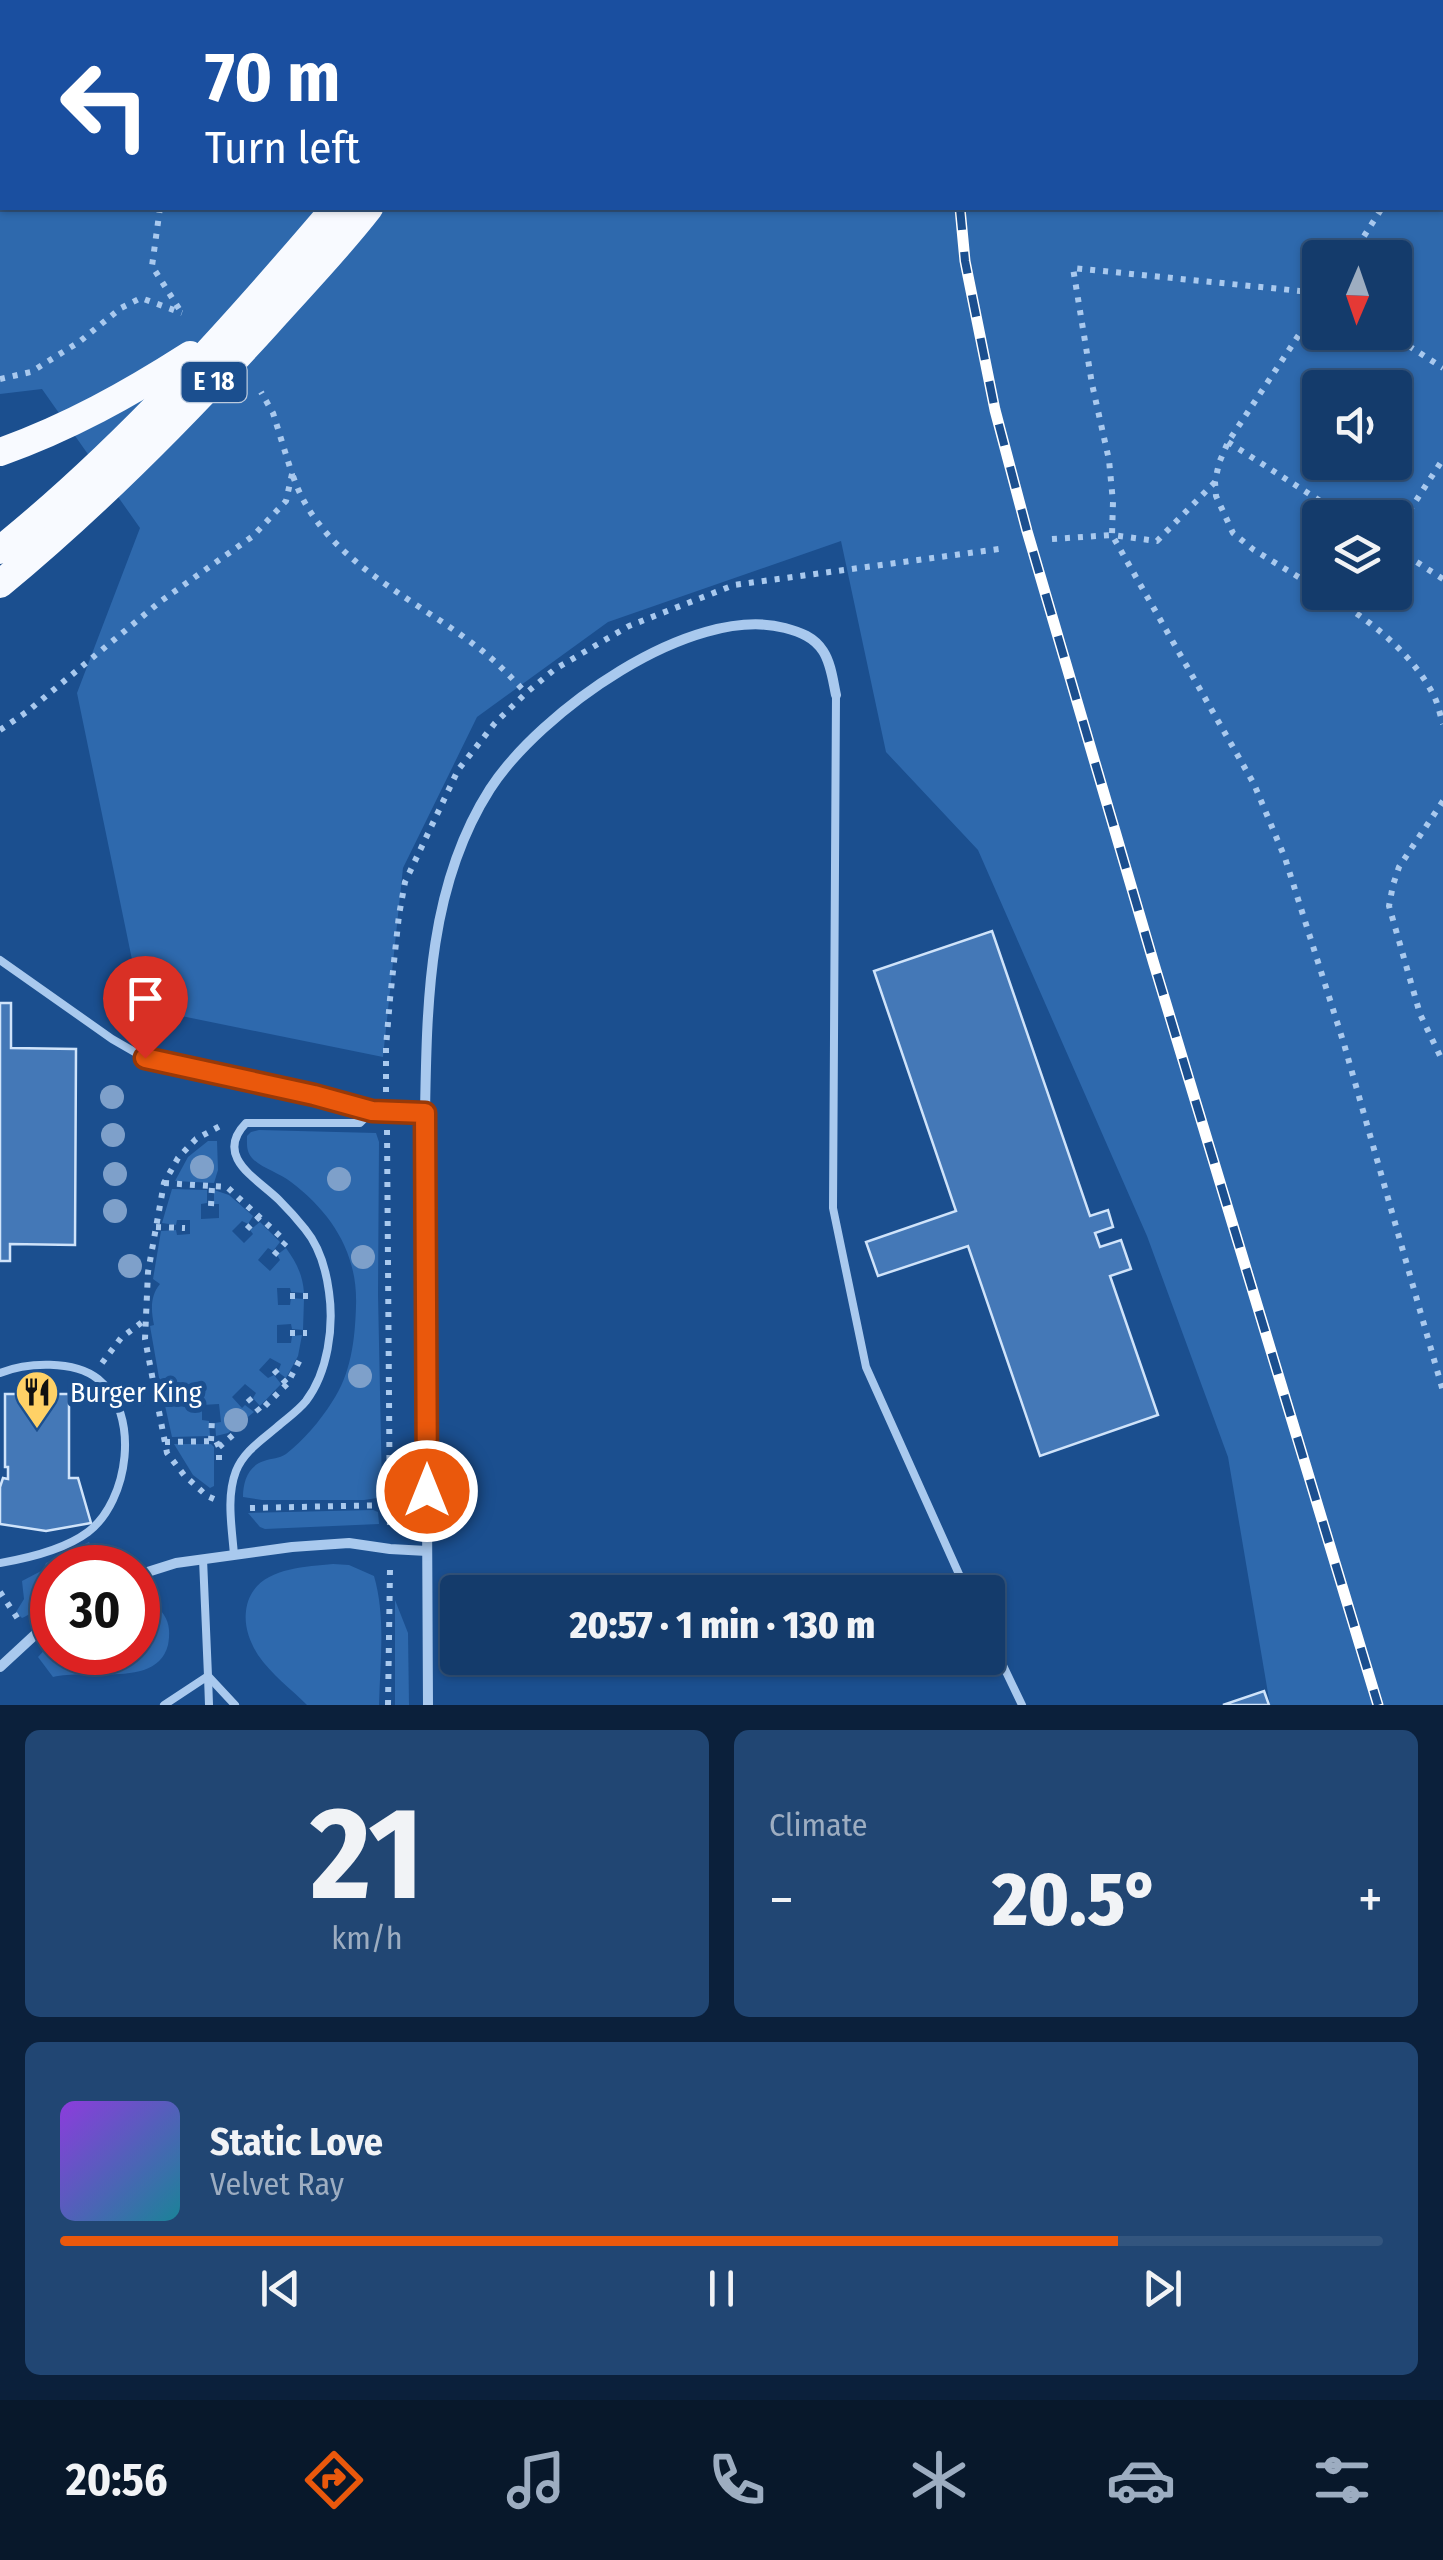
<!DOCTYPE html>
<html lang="en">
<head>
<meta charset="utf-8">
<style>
	:root { --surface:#143b6b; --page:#214673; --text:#f1f3f6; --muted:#9dadc1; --line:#33557e; --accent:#ea580c }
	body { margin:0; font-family:"Fira Sans Condensed",sans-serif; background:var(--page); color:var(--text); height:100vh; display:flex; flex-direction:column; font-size:38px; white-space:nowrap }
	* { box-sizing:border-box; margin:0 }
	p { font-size:32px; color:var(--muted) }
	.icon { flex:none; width:55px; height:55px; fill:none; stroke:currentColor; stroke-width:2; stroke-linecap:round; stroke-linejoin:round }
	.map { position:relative; height:1705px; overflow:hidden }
	.drawer { display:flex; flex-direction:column; gap:25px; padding:25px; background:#0b203b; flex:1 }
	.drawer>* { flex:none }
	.hud { position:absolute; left:0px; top:0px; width:1445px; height:210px; box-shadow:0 2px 8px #0004,0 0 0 2px var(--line); background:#1a4fa0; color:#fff; overflow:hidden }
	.needle { width:65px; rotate:182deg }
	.buttons { position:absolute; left:1302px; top:240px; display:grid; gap:20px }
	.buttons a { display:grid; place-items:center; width:110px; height:110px; border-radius:10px; background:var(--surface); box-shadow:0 2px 8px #0004,0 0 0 2px var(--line); font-size:50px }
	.speed { position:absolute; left:30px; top:1545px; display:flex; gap:20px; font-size:50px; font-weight:700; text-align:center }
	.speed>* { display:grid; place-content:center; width:130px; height:130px; border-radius:50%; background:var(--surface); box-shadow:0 2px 8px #0004,0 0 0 2px var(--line); line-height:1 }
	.speed .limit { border:15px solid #d22; background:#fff; color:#111 }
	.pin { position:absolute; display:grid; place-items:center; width:85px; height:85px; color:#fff; margin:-102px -42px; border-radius:50% 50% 50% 0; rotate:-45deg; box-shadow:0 0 10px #0007 }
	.pin .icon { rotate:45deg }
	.me { position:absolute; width:110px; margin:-55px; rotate:0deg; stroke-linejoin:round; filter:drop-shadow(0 0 8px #0008) }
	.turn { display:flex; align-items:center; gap:35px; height:210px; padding:0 40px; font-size:45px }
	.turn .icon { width:130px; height:130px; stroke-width:2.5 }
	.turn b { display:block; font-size:70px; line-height:85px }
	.big { font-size:75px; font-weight:800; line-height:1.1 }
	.drawer .tile { flex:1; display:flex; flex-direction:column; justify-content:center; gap:15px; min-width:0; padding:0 35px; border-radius:15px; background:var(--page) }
	.drawer .dial { align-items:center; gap:0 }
	.dial b { font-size:130px; line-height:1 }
	.song { display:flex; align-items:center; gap:30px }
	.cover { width:120px; height:120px; border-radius:15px; background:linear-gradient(135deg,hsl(270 70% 55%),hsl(190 70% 35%)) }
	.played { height:10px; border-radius:5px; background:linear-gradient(90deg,var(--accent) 80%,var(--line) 80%) }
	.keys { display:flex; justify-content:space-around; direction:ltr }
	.heat { display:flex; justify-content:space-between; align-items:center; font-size:55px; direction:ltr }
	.drawer .tiles { flex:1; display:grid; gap:25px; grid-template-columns:1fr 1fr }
	.tile:last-child { grid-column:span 2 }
	.trip { position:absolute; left:440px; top:1575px; width:565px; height:100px; border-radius:10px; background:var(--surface); box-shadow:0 2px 8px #0004,0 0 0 2px var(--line); font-weight:800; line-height:100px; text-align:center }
	.menu { display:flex; height:160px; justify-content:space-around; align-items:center; background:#08182b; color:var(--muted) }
	.menu .icon { width:70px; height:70px }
	.menu .selected { color:var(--accent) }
	.menu b { font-size:45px; color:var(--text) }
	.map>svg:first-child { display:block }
	.green { fill:#2e69ad; fill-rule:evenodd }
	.building { fill:#4478b7; stroke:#cfe3fa; stroke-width:2.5 }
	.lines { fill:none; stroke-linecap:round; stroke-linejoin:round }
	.path { stroke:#a9c9ee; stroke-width:6; stroke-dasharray:5 8; stroke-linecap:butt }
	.service { stroke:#a9c9ee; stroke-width:8 }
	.minor { stroke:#a9c9ee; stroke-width:10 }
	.trunk { stroke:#f8faff; stroke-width:28 }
	.rail-casing { stroke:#fff; stroke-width:11 }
	.rail { stroke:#1b4f8f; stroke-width:8; stroke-dasharray:22; stroke-linecap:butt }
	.tree { fill:#7ea0ca }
	.route-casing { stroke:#983908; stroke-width:25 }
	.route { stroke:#ea580c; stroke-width:18 }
	.labels { text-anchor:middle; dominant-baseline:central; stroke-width:10; stroke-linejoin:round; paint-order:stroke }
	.shield { fill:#1b4f8f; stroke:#bbcadd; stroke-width:2.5 }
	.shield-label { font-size:25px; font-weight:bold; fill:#fff }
	.poi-label { font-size:28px; fill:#fff; stroke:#1b4f8f; text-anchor:start }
</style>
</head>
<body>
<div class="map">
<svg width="1443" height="1705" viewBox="0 0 1443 1705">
	<rect width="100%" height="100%" fill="#1b4f8f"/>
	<!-- green -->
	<g class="green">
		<path d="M0,0h1443v1705h-173l-42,-248 -81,-221 -169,-386 -92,-98 -45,-211 -233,81 -131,95 -74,151 -20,189 -241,-49 -65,-315 63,-165 -98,-139 -42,5zM2,2h1440v206h-1440zM1320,258h75v74h-75zM1320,388h75v74h-75zM1320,518h75v74h-75z"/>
		<path d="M259,1130l117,3 3,9 -1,152 4,196 -5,8 -13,2h-102l-19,-3c0,-15 5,-31 21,-36 8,-3 15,-2 22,-7 17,-13 34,-33 46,-52 19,-28 23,-62 24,-96 2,-52 -24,-93 -65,-124 -11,-9 -30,-14 -39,-24 -6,-7 -5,-14 -5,-22l4,-4z"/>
		<path d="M208,1141h9l1,29 -4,13 -39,-2 13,-24z"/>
		<path d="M172,1189l35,1v13l-6,1v15l18,-1v-14h-5v-14l15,5 24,21 -5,8 -6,-3 -10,10 12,12 9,-9 -3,-4 10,-8 20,20 -7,9 -5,-3 -10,12 12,11 10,-11 -3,-5 9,-7c10,14 17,27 18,45l-13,-1 -1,-4h-13l1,17h12l1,-7 13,1 -1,31 -11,-1 -1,-5 -14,1v18h14l1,-7 10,-1 -4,21 -12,22 -8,-6 3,-8 -11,-6 -11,12 9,8 6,-3 7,9 -21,22 -7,-8 3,-5 -11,-9 -13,13 10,11 3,-3 9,7 -26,21 -12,3 -1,-13 6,-1 -2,-18 -17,1v15l7,1 1,15 -38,1 -8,-36 14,-2 1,6h13v-17h-15l-1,6 -14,1 -12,-69 4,-1c-3,-15 -4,-29 6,-41l-7,-5 8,-48 15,-1 1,5 13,-1v-14h-13l-1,5 -14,-2z"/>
		<path d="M174,1444h37l3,3v39l-4,2 -17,-13z"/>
		<path d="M373,1510l5,2 1,12 -114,5 -5,-2 -12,-14z"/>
		<path d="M89,1542l7,12 -27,13 -17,1v8l-11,7c3,17 -3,28 -19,35l-6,-6 8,-13 -2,-18 21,-11 3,-7z"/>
		<path d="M333,1564l16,1 25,11c12,41 6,87 5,129h-72c-16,-16 -36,-31 -49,-50 -8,-13 -14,-28 -12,-44 5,-42 53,-44 87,-47z"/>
		<path d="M138,1599c10,1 20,6 26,16 6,9 6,20 4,30 -11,44 -81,23 -115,32l-15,-20 14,-15v10h86z"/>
		<path d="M395,1600l13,33 1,72h-14z"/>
	</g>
	<!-- building -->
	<g class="building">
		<path d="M992,931l98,285 18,-6 5,17 -18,6 5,14 21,-7 10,29 -21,7 48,139 -118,41 -72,-210 -90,30 -12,-34 90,-31 -82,-240z"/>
		<path d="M0,1003h11v45l65,1 -1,196 -65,-1v17h-10z"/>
		<path d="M5,1394h64v84h9l13,45 -45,8 -46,-7v-37l3,-9 5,1v-12h-3z"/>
		<path d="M1264,1691l5,14h-46z"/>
	</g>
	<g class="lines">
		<!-- path -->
		<g class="path">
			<path d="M202,2v-2"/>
			<path d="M1442,113l1,-1"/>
			<path d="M1442,152h1"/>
			<path d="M160,208l-8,58 29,46"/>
			<path d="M1350,258l32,-50"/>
			<path d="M1320,303l-92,139 -9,21 -4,19 1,14 17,37 21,17 66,40"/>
			<path d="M1387,332l56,36"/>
			<path d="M0,379l31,-7 48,-30 42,-34 20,-10 41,15"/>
			<path d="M1228,442l119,76"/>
			<path d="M293,476c28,83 118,120 183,170 19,14 34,30 50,47"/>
			<path d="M1215,482l-58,59 -45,-6 1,-33 -4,-42 -17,-76 -19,-116 247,25"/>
			<path d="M1395,533l48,-74"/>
			<path d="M1052,539l60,-4 142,249 31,74 59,186 99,347"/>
			<path d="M1395,548l48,31"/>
			<path d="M1324,592c42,26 86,58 109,102 5,9 7,21 10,30"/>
			<path d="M1348,607l9,-15"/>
			<path d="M0,730l28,-19 133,-110 92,-65 33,-35 6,-27 -19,-61 -12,-21"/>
			<path d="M1443,801l-44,66 -6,18 -4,21 31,108 23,48"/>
			<path d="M386,1092v-45l4,-48 9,-84 6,-33 53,-112 37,-47 31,-30 29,-24 74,-43 105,-41 272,-37"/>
			<path d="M387,1130l3,402"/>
			<path d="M164,1183l63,4 54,50"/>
			<path d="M211,1206l1,-20"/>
			<path d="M156,1227l29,1"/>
			<path d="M247,1229l13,-13"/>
			<path d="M274,1255l12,-13"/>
			<path d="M290,1296h18"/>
			<path d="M290,1333h17"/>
			<path d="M102,1363l19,-25 24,-18"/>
			<path d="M274,1370l13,14"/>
			<path d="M156,1396h24"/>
			<path d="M248,1398l12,14"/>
			<path d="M265,1406l22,-22 15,-28"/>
			<path d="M211,1441l1,-22"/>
			<path d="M165,1442l51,-1 3,6"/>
			<path d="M219,1460v-13l15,-13"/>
			<path d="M214,1499l-7,-3 -23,-21 -17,-22 -22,-114 3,-67 16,-89 14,-25 18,-19 24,-13"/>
			<path d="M250,1508l140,-3"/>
			<path d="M0,1592l20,30"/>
			<path d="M388,1705l2,-136"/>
		</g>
		<!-- service -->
		<g class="service">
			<path d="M836,695l-3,513 33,159 101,225"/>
			<path d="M0,960l112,79 33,19 169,37 58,16 53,2"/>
			<path d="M0,1373c27,-11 74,-13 98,6 43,34 31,122 -10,153 -24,18 -59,26 -88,31"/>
			<path d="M234,1555c-2,-27 -8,-58 2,-84 8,-20 26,-31 41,-44 9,-8 21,-16 29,-26 22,-29 28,-74 23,-109 -3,-23 -10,-46 -24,-63 -8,-10 -17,-20 -26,-29 -21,-21 -66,-43 -33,-77h114l12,-12"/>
			<path d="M203,1559l5,117 27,29"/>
			<path d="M988,1634l34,71"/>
			<path d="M164,1705l44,-29 1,29"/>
		</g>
		<!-- minor -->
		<g class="minor">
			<path d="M138,1575l38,-12 116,-16 57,-4 41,6 37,2"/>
			<path d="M0,1667l52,-48"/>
			<path d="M428,1705l-3,-592c2,-111 3,-227 65,-324 49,-76 201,-186 295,-161 15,4 29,9 38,23 8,12 10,30 13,44"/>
		</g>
		<!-- trunk -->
		<g class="trunk">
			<path d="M492,2l1,-2"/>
			<path d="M524,2l2,-2"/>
			<path d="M0,452c68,-24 129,-58 190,-97"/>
			<path d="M0,550c124,-100 232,-221 335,-342"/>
			<path d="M0,584c97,-80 184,-168 268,-261 34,-38 70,-75 101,-115"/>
		</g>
		<!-- rail casing -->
		<g class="rail-casing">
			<g id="rail">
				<path d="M956,2v-2"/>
				<path d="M960,208l5,53 30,149 32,121 127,433 224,741"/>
			</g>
		</g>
		<!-- rail -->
		<use href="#rail" class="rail"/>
	</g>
	<!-- trees -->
	<g class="tree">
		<circle cx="112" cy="1097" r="12"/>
		<circle cx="113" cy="1135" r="12"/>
		<circle cx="202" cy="1167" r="12"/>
		<circle cx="115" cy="1174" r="12"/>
		<circle cx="339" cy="1179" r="12"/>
		<circle cx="115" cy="1211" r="12"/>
		<circle cx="363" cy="1257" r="12"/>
		<circle cx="130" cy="1266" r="12"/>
		<circle cx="360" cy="1376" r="12"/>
		<circle cx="236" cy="1420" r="12"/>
	</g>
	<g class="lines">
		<!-- route casing -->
		<g class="route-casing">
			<path id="route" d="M145,1058l169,37 58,16 53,2 2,378"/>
		</g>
		<!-- route -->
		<use href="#route" class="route"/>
	</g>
	<!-- icons -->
	<defs>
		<g id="restaurant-pin" transform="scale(2.25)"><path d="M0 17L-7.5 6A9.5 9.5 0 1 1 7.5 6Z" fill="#ffd166" stroke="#1b4f8f"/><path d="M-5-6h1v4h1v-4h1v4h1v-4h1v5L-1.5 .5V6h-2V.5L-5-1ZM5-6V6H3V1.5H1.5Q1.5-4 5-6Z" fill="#111"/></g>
	</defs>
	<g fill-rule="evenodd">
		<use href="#restaurant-pin" x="37" y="1392"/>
	</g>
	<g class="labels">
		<!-- shield labels -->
		<rect class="shield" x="181.5" y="362" width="65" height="40" rx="8"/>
		<g class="shield-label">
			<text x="214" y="382">E 18</text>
		</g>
		<!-- poi labels -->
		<g class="poi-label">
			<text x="70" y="1392">Burger King</text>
		</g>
	</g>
</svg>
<div class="buttons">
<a><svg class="needle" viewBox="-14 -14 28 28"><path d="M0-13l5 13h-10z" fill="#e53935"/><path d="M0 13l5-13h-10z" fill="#9dadc1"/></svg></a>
<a><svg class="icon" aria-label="sound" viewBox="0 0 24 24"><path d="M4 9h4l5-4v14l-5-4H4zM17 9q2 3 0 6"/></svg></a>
<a><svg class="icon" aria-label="layers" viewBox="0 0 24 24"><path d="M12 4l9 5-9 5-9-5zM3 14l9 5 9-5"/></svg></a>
</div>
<div class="speed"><div class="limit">30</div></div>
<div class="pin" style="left:145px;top:1058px;background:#d93025"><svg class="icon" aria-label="arrive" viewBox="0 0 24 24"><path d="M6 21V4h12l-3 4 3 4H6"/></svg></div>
<svg class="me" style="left:427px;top:1491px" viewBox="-20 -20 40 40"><circle r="17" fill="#ea580c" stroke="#fff" stroke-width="3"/><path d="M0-11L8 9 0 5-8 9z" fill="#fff"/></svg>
<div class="trip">20:57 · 1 min · 130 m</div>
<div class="hud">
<div class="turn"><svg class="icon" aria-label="left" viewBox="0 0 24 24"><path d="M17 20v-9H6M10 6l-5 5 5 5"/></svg><div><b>70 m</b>Turn left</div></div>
</div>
</div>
<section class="drawer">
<div class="tiles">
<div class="tile dial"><b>21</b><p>km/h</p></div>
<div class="tile"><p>Climate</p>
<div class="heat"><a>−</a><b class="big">20.5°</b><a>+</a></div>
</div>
<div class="tile">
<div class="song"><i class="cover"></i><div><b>Static Love</b><p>Velvet Ray</p></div></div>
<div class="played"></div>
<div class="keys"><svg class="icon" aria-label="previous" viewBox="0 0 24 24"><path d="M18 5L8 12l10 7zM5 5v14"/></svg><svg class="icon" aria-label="pause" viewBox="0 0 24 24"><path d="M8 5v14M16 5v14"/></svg><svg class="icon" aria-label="next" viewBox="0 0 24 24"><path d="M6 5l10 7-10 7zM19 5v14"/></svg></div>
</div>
</div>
</section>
<nav class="menu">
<b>20:56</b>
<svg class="icon selected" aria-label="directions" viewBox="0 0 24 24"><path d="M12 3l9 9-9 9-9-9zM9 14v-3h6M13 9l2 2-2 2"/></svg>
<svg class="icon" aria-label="music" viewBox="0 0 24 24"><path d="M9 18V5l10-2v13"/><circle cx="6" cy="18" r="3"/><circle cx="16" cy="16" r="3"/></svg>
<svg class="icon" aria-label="phone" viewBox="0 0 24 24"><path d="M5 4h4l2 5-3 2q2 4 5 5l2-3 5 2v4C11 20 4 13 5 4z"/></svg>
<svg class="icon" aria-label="climate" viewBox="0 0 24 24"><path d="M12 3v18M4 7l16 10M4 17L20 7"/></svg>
<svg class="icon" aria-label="car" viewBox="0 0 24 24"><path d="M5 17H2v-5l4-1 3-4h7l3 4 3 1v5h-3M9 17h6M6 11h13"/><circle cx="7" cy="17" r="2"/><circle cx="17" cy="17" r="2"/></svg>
<svg class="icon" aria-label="filters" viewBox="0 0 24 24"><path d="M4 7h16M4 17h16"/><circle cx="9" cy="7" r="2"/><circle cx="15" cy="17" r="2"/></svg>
</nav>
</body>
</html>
